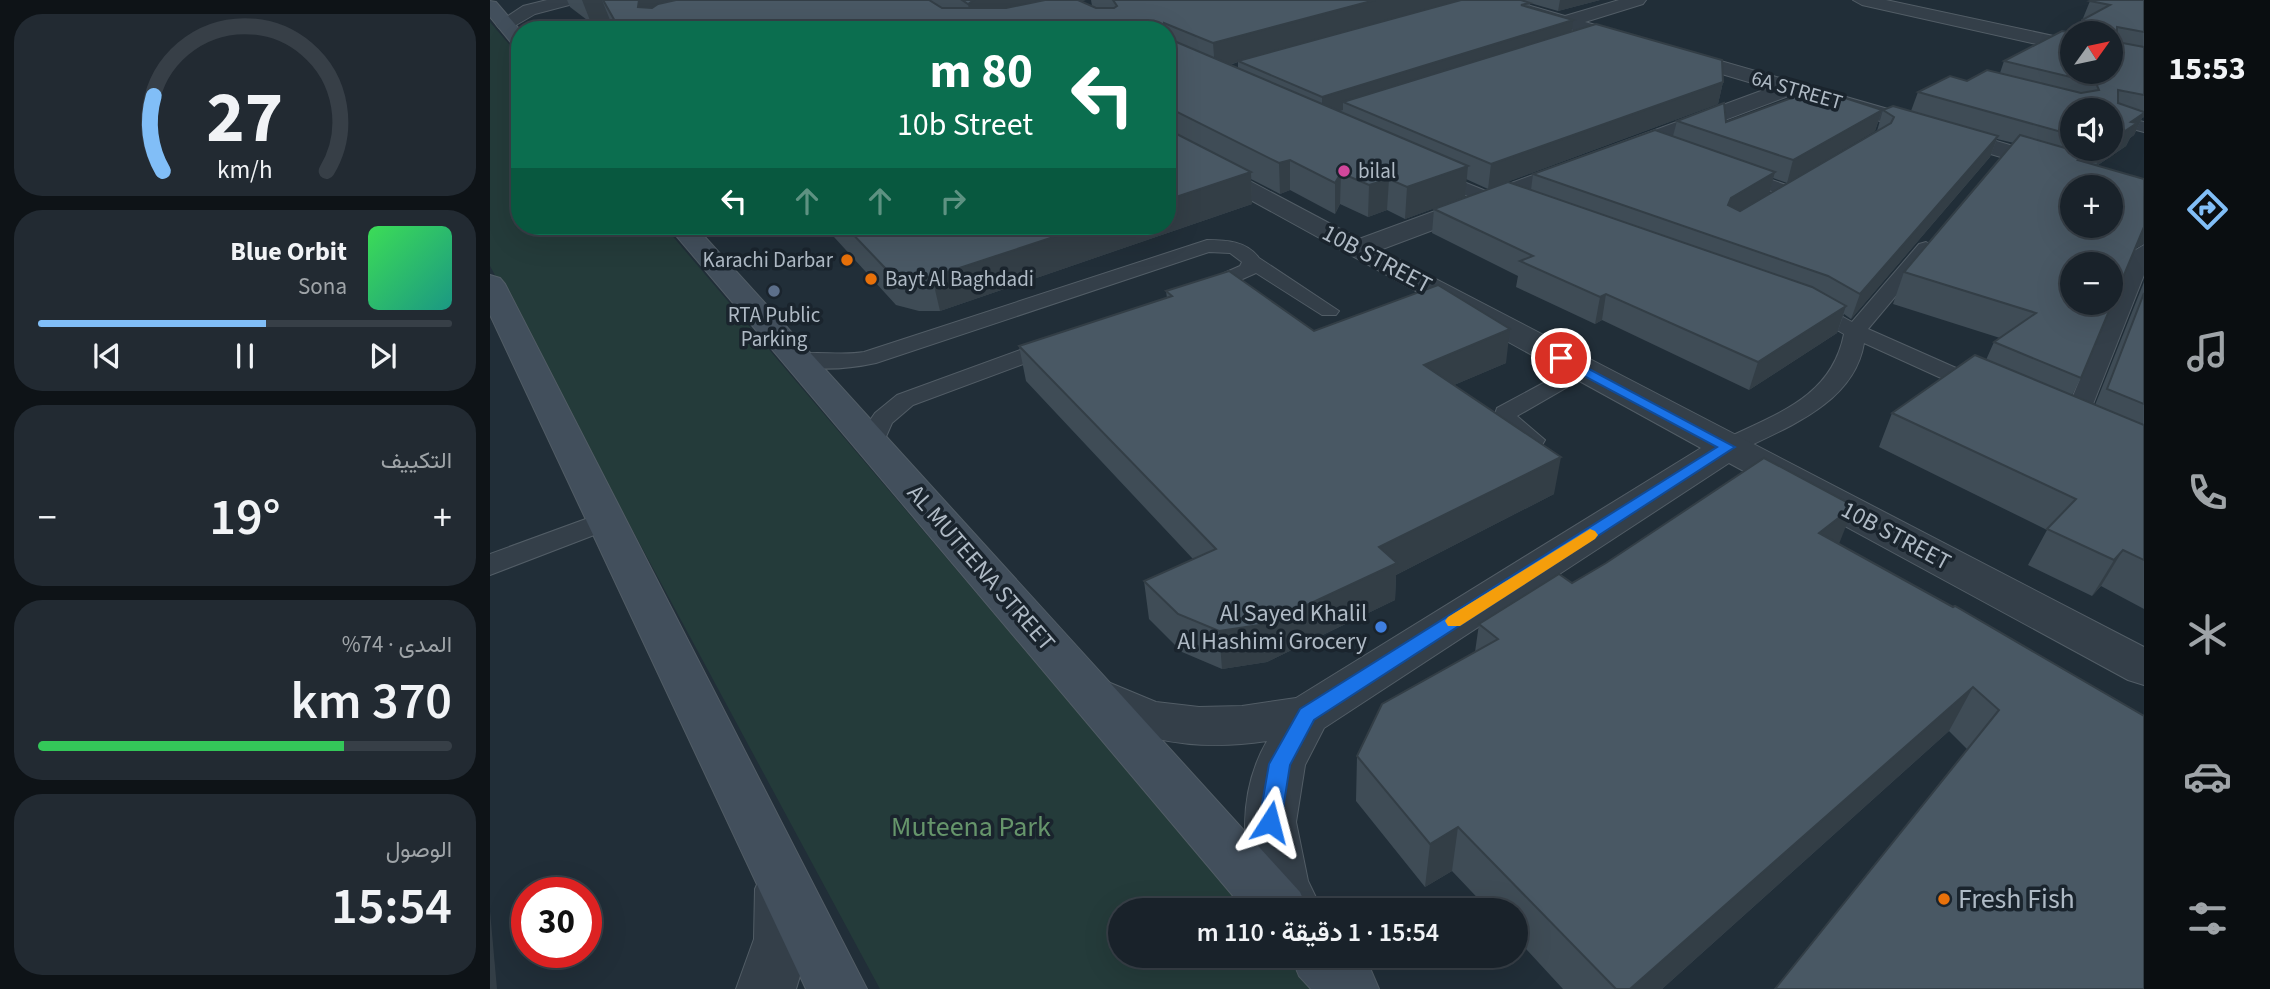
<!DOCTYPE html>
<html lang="ar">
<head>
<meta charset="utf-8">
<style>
	:root { --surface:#19222a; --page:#222a32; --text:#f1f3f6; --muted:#9fa4a8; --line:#373f47; --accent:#81bef7 }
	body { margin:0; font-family:"Source Sans 3",Vazirmatn,sans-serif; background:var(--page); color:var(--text); direction:rtl; height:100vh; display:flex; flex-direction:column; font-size:26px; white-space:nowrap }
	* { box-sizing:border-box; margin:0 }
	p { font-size:23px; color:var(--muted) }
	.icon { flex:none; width:38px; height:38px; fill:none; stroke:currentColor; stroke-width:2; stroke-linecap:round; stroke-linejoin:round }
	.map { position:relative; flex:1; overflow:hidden; direction:ltr }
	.details { display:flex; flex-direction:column; gap:14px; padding:14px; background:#0e1317; width:490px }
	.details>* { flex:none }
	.top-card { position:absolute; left:21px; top:21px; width:665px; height:214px; border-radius:28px; box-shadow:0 7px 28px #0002,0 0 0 2px var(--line); direction:rtl; background:#0b6e4f; color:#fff; overflow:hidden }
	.needle { width:46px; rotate:57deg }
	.tools { position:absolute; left:1570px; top:21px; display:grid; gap:14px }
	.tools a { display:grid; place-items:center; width:63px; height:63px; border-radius:50%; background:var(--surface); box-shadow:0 7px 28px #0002,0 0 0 2px var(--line); font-size:35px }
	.speed { position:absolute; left:21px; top:877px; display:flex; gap:14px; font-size:35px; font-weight:700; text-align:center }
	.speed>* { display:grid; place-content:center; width:91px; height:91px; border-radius:50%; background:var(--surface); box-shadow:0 7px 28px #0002,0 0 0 2px var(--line); line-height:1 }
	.speed .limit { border:10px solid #d22; background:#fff; color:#111 }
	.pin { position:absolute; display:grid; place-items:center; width:60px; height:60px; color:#fff; margin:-30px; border:4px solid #fff; border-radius:50%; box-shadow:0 2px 7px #0007 }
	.me { position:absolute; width:77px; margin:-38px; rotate:9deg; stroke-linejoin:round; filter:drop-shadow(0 0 5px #0008) }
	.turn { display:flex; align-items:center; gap:24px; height:147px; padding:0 28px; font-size:32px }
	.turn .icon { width:91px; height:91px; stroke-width:2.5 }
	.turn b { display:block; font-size:49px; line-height:60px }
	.lanes { display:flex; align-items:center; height:66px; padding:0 28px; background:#0003; justify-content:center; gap:35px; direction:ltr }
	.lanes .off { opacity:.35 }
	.big { font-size:52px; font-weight:600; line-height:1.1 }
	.details .card { flex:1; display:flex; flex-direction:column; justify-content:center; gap:10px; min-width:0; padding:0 24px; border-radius:28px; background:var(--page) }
	.details .dial { align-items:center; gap:0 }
	.dial svg { height:182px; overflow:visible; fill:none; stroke:var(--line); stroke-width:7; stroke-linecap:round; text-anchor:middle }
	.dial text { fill:var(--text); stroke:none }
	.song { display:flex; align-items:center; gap:21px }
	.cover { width:84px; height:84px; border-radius:10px; background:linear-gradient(135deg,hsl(130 70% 55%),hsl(170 70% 35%)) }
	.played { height:7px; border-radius:4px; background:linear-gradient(90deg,var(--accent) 55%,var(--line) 55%) }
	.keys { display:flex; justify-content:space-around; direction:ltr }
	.heat { display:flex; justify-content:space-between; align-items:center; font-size:38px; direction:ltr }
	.charge { height:10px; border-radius:5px; background:linear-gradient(90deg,#34c759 74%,var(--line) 0) }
	.trip { position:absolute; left:618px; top:898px; width:420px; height:70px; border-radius:35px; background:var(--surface); box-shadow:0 7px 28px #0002,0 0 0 2px var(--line); font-weight:600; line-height:70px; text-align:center; direction:rtl }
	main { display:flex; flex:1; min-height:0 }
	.dock { display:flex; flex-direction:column; width:126px; justify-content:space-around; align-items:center; background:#0a0e11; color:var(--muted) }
	.dock .icon { width:49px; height:49px }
	.dock .current { color:var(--accent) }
	.dock b { font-size:32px; color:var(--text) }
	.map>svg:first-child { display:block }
	.green { fill:#243b3a }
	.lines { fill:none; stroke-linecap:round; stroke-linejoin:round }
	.lane-casing { stroke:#525d66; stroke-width:2 }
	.street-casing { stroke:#525d66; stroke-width:2 }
	.secondary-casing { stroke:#525d66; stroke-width:2 }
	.lane { fill:#343f49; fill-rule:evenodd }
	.street { fill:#343f49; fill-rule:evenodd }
	.secondary { fill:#424f5c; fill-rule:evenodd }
	.wall { fill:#3f4c56; fill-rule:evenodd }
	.shaded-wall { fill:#333e46 }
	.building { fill:#495864; stroke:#333e46; stroke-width:2; fill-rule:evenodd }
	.route { fill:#1a73e8; stroke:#114b97; stroke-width:2 }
	.slow { fill:#f59e0b }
	.hotel-dot { fill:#d1479c; stroke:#1a242d; stroke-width:2.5 }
	.food-dot { fill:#e8710a; stroke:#1a242d; stroke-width:2.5 }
	.service-dot { fill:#5c6f8a; stroke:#1a242d; stroke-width:2.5 }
	.shop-dot { fill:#3f7fe0; stroke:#1a242d; stroke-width:2.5 }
	.labels { text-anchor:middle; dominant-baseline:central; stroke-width:7; stroke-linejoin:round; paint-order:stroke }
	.far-street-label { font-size:21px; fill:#afbac5; stroke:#1a242d }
	.far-poi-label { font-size:21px; fill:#afbac5; stroke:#1a242d; text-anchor:start }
	.street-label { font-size:24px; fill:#afbac5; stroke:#1a242d }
	.poi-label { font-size:24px; fill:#afbac5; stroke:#1a242d; text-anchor:end }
	.near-park-label { font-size:28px; fill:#66956b; stroke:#1a242d }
	.near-poi-label { font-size:28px; fill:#afbac5; stroke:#1a242d; text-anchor:start }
</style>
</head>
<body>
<main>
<nav class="dock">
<b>15:53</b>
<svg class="icon current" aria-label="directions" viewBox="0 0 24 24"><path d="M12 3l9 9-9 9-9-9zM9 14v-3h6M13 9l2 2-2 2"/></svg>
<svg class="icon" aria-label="music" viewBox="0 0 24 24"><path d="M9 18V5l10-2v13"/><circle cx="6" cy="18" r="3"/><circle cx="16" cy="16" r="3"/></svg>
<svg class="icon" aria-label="phone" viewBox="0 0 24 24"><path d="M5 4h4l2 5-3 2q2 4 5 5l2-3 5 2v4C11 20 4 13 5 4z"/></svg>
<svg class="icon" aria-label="climate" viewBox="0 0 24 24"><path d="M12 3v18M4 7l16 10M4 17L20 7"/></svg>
<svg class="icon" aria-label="car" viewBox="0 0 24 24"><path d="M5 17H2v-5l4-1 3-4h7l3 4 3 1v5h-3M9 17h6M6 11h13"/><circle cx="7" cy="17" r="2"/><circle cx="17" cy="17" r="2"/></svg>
<svg class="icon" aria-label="filters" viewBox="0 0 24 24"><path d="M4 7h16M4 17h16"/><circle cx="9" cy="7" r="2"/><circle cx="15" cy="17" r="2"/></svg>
</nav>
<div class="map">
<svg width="1654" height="989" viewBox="0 0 1654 989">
	<rect width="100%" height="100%" fill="#212e38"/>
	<!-- green -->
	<path class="green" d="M0,22l30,35v169h144l582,684h-126v46h165l28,33h-433l-390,-723z"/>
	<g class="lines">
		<!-- lane casing -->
		<g class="lane-casing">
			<g id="lane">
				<path d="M1620,114l34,8v10l-34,-9z"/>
				<path d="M1247,168l58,20 3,4 -9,5 -58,-20 -2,-4z"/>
				<path d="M944,170l62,25 3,4 -3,4h-12l-56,-24 -2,-4 2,-4z"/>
				<path d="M717,240c19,0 40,1 52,18l80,53 -3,4h-14l-66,-42 -45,20h-14l-3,-4 3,-4 43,-19 2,-4 -12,-9 -21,-1 -333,111c-27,6 -58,8 -85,2l-3,-5 3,-5c23,-5 49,1 73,-3z"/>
				<path d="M1436,242l10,6 -68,81 122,54 4,5 -4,5h-16l-110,-50c-10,61 -79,85 -127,109l-9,2 -9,-2 -3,-5 3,-5c53,-27 112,-42 125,-108l-42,-24 -3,-4 3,-4h14l36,20 67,-78z"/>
				<path d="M1654,245v30l-60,152 -3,5 -9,2 -9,-2 -3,-5 74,-176z"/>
				<path d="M563,338l8,2 3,5 -3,5 -148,55 -21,18 -11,25 -9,2 -9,-2 -3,-5 4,-14 11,-16 22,-18z"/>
				<path d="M1092,362l8,2 3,5 -3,5 -73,42 28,24 -3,5c-17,4 -39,-11 -49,-25l4,-12z"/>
				<path d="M115,512l10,3 4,6 -4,6 -125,48v-21z"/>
			</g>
		</g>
		<!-- street casing -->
		<g class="street-casing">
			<g id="street">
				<path d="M57,0h29l-3,4 -38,10 -24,14h-12l-3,-4 27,-18z"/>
				<path d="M992,0h28l55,16 54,-16h27l-3,4 -58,18 310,89 3,5 -3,5 -8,2 -96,-28 -411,155 764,397v38l-16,-5 -399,-217 -405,265 -19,37 -9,57 12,59 14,29h-57c-27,-51 -27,-119 2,-169 -58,9 -113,4 -166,-22 -15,-7 -26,-11 -34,-26l7,-13 17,-5 65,27 43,5 43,-1 54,-8 405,-250 -534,-294v-17l192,102 410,-151 -284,-84z"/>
				<path d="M1363,0h33l186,40v12l-210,-47z"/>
				<path d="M1455,126l199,58v16l-34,-10v-3h-9l-164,-49 -3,-5 3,-5z"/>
				<path d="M293,864l20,7c18,40 5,79 -7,118h-60l18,-50 1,-50 8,-18z"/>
			</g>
		</g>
		<!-- secondary casing -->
		<g class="secondary-casing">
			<g id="secondary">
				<path d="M0,1l6,1 24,28v17l-7,-2 -23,-28z"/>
				<path d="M178,226h27l605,666 8,18h-63z"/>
				<path d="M0,275l10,3 5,6 362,705h-61l-316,-674z"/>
				<path d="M801,956h67l12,12 9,21h-68l-12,-13z"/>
			</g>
		</g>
		<!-- lane -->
		<use href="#lane" class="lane"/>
		<!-- street -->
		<use href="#street" class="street"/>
		<!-- secondary -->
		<use href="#secondary" class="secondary"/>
	</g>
	<!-- wall -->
	<g class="wall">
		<path d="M77,0h519l-5,1 11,5 -1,-6h509l-42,11 -28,-8v4l42,24 151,51 -5,22 -230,85 -22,-10 -1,18 -60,22 -18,-9 -19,7 -28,-13 -5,10 -45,-24 -10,4 -29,-15 1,25 -312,107h-21l-23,-6 -72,-79h343v-196h-552l-5,-10 -19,3 -21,-16zM748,62v6l-8,-3z"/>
		<path d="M1654,0v117l-2,1 -8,17 -4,3 -4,8 -28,19 46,79 -9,4 -54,130 -9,17 23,10 49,-123v327l-43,-23 -9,10 -64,-31 19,-35 -168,-83 13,-34 94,-53 8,-18 6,-4 -107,-34 11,-32 110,-129 -17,-4 -7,18 -139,162 -7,-5 -7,19 -88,57 -147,-70 -7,4 -79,-37 2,-11 -86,-43 2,-24 97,-19 2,-16 140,-38 4,-15 49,1 100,-16 56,4 -7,21 -88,52 -14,-5 -4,16 -29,17 137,-80 6,-21 28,1 7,-19 82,-19 4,-12 68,11 38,-39h-33l13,-32zM1582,110l38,39h-38z"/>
		<path d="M676,291l148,40 192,32 -52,22 100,109 -158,81 -1,25 -128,62 -45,7 -40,-17 -33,-33 -5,-38 49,-22 -167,-178 -7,-35 148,-48z"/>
		<path d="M1349,544l305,172 -177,33 -18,-18 -287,258h-99l-47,-51v-28h-27l-37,-39 -27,16 -69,-86 1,-45 118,-104 4,-28 93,-41z"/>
	</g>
	<!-- shaded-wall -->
	<g class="shaded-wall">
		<path d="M92,0h20l8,20 -19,3z"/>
		<path d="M149,0h64l-56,30 -9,-23z"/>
		<path d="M484,0h112l-104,21 -10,7 -4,-24z"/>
		<path d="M885,0h86l-223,61v1l-23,7 -2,-26z"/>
		<path d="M1070,0h40l-42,11z"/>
		<path d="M1083,20l-2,17 -228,65v8l-21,6v-19z"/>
		<path d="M1233,82l-5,22 -230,85 3,-25z"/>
		<path d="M1392,110l-7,21 -88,52 6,-23z"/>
		<path d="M1654,113v4l-2,1 -8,17 -4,3 -4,8 -31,21 9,-18h6v-8l21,-19z"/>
		<path d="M1508,136l-8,21 -139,162 9,-25z"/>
		<path d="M800,160v30l-10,4 -1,-31z"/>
		<path d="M978,166l-3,31 -60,22 2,-32z"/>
		<path d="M761,172l1,32 -312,107 -8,-34 155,-51h80v-26z"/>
		<path d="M1285,172l-6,22 -44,26 6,-22z"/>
		<path d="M851,173l-1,31 -5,10v-31z"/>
		<path d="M899,179l-2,31 -19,7 1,-32z"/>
		<path d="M1654,225v19l-12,6z"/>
		<path d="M1116,294l-4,26 -7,4 5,-27z"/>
		<path d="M1356,306l-9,27 -88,57 9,-28z"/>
		<path d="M1020,329l-4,34 -85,36 3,-34z"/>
		<path d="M1071,457l-7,37 -158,81 -1,25 -128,62 -45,7 -3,-38 160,-84z"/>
		<path d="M1364,506l-17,43 -18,-16z"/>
		<path d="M1633,550l-22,36 -9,10 22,-36z"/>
		<path d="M1483,687l-24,44 -287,258h-32z"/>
		<path d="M968,827l-6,44 -27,16 5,-43z"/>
		<path d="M0,911l7,78h-7z"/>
	</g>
	<!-- building -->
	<g class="building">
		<path d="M113,0h36l-1,7 14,1 6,-4 18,-4h253l13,8h64l39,-8h33l18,8h18l3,-2 -4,-6h262l-162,43 -49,-20v7h-544z"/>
		<path d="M472,0h12l-6,4z"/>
		<path d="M971,0h60l9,3 -9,2 52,15 -251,77 -84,-36z"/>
		<path d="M1603,0h51v32l-27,-5v15l27,5v48l-26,-5v13l26,9v1l-13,9 6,1 -27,18v-31h-38v25l-154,-43 32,-16 17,5 20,-11 94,23 18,-3 -3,-7 -92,-22 58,-30 13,2h-3v39h38v-39h-28v-13l28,-15 -20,-4z"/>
		<path d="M1106,24l126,36 1,22 -232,82 -148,-62z"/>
		<path d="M677,38l301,128 -61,21 -18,-8 -20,6 -28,-12 -6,10 -45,-23 -11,3 -112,-56z"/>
		<path d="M1307,96l29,10 19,-8 37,12 -89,50 -116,-39 47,-18 2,19z"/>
		<path d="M1403,106l105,30 -138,158 -32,-18 -295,-102 122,-44 120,42 -44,26 -3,7 12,6 151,-88 3,-6 -11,-7z"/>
		<path d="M677,129l84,43 -84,28z"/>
		<path d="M1530,135l66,19 -8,6 66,19v48l-63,151 -87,-36 42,-29 -132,-41zM1582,187h38v39h-38zM1582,264h38v39h-38z"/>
		<path d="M1018,182l304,105 34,19 -88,56 -152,-68 -6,3 -80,-36 13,-5 -99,-47z"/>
		<path d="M355,226h242l-155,51 -22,-1 -23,-6z"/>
		<path d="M739,271l85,60 124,-46 72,44 -86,36 137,92 -182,90 18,16 -131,61 -47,7 -41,-17 -34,-33 72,-32 -197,-203 153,-50 -6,-5z"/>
		<path d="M1654,293v111l-37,-15z"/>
		<path d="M1485,355l169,70v135l-21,-10 -9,10 -67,-31 29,-30 -184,-86z"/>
		<path d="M1274,458l90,48 -35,27 134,74 2,-1 189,110v273h-369l224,-279 -26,-23 -343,302h-14l-158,-162 -28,17 -73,-88 25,-52 116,-65 -19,-15 80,-50 13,9 34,-20z"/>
	</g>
	<!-- route -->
	<path class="route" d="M1071,354l174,93 -421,273 -24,45 -9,57 -3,7 -8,3 -8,-3 -3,-7 10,-58 31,-55 417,-262 -161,-86v-6z"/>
	<!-- slow -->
	<path class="slow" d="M1100,529l5,2 3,4 -3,4 -135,87h-12l-3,-5 3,-4z"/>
	<!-- markers -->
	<circle class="hotel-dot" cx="854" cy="171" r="7"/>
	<g class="food-dot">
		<circle cx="357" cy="260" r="7"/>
		<circle cx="381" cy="279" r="7"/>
		<circle cx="1454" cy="899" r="7"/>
	</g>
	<circle class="service-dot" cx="284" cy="291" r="7"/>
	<circle class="shop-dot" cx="891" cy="627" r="7"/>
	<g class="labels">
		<!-- far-street labels -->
		<g class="far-street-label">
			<text transform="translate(1307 90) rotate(16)">6A STREET</text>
		</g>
		<!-- far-poi labels -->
		<g class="far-poi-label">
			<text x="868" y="171">bilal</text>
			<text x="343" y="260" text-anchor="end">Karachi Darbar</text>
			<text x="395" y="279">Bayt Al Baghdadi</text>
			<text x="284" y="315" text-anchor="middle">RTA Public<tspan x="284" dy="24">Parking</tspan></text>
		</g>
		<!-- street labels -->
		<g class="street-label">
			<text transform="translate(887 259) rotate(28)">10B STREET</text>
			<text transform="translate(1406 536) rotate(28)">10B STREET</text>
			<text transform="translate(491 568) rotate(49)">AL MUTEENA STREET</text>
		</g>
		<!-- poi labels -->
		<g class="poi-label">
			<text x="877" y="613">Al Sayed Khalil<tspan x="877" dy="28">Al Hashimi Grocery</tspan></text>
		</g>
		<!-- near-park labels -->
		<g class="near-park-label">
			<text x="481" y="827">Muteena Park</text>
		</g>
		<!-- near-poi labels -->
		<g class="near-poi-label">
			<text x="1468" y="899">Fresh Fish</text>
		</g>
	</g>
</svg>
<div class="tools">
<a><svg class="needle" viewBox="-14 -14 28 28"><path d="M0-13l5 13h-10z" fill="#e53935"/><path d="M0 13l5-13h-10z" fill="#9fa4a8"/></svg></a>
<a><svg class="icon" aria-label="sound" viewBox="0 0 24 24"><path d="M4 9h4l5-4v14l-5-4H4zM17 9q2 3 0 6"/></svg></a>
<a>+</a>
<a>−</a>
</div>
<div class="speed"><div class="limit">30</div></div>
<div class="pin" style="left:1071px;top:358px;background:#d93025"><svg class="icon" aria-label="arrive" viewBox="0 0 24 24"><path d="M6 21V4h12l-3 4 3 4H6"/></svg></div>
<svg class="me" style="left:780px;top:822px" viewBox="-20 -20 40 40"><path d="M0-17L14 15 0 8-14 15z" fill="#1a73e8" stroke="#fff" stroke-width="4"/></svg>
<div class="trip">15:54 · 1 دقيقة · 110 m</div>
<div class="top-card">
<div class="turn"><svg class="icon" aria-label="left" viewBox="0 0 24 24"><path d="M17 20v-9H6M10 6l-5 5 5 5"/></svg><div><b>80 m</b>10b Street</div></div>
<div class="lanes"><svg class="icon" aria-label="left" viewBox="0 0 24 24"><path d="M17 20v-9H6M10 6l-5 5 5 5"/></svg><svg class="icon off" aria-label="ahead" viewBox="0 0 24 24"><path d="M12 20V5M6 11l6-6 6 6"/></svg><svg class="icon off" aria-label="ahead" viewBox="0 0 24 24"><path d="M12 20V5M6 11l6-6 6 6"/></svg><svg class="icon off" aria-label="right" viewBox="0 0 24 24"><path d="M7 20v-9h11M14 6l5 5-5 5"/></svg></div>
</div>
</div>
<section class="details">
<div class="card dial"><svg viewBox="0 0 100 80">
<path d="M14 69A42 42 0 1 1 86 69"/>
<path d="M14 69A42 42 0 0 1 10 36" stroke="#81bef7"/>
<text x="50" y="56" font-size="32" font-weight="700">27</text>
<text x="50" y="72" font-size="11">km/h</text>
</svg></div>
<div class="card">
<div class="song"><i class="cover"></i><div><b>Blue Orbit</b><p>Sona</p></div></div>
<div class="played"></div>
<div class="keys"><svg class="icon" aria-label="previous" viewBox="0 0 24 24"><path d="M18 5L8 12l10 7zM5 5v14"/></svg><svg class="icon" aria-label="pause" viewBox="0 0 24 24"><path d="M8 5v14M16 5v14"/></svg><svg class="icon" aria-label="next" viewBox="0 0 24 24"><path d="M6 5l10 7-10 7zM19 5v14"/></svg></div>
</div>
<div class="card"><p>التكييف</p>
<div class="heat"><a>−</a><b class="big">19°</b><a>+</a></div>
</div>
<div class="card"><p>المدى · 74%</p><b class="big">370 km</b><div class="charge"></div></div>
<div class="card"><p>الوصول</p><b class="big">15:54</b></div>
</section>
</main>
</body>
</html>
